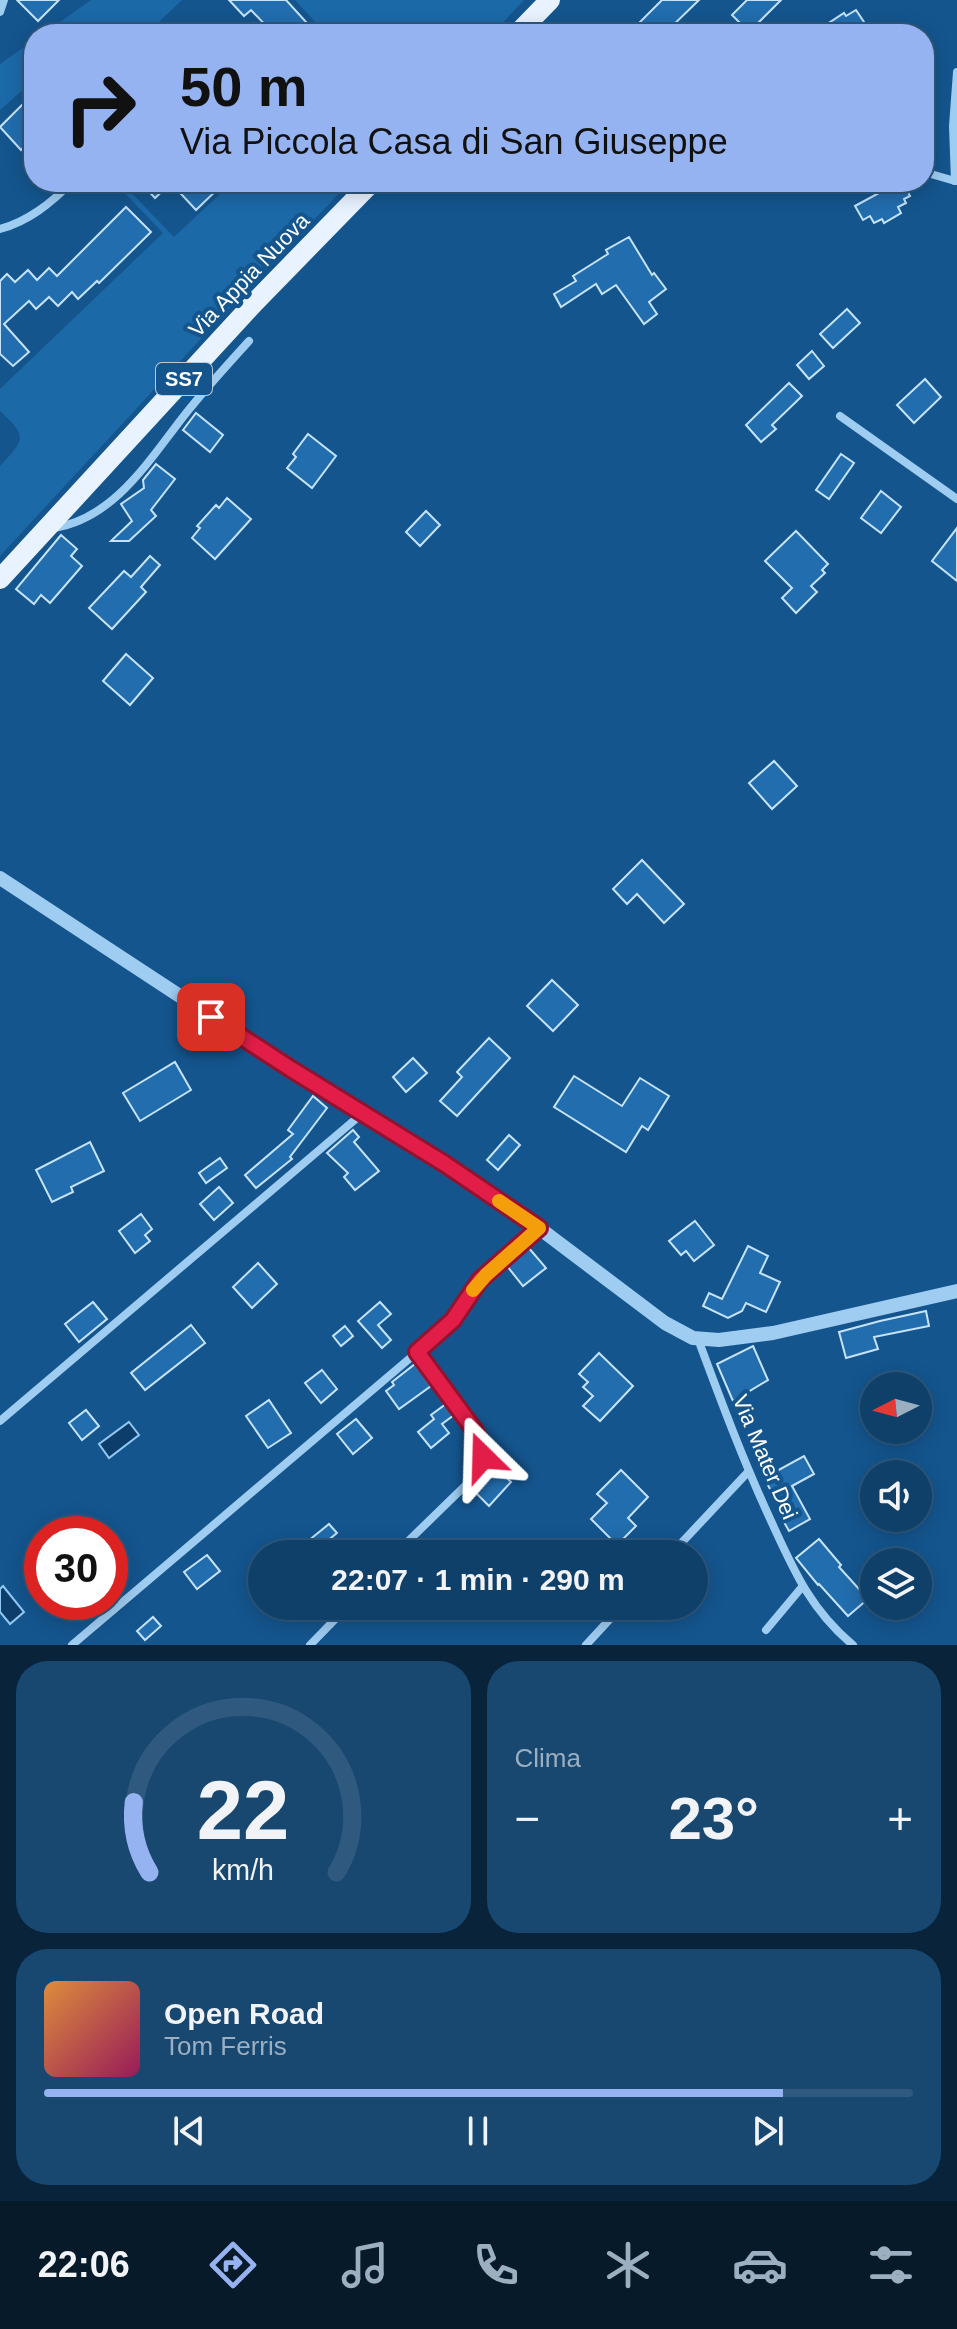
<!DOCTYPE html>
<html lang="it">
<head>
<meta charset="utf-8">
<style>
	:root { --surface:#0f406a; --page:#184770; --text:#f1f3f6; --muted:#9bafc1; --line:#2f597e; --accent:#95b2f1 }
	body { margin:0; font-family:Helvetica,sans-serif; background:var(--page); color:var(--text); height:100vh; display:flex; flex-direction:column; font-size:30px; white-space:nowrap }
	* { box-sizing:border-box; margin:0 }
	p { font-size:26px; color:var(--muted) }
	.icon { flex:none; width:44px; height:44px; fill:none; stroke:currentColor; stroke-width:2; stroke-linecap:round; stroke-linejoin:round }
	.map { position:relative; height:1645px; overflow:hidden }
	.side { display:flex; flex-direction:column; gap:16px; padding:16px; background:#08233a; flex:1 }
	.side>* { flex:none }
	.top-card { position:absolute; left:24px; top:24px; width:910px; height:168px; border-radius:32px; box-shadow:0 4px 20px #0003,0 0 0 2px var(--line); background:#95b2f1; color:#111; overflow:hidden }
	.needle { width:52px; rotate:264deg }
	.buttons { position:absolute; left:860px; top:1372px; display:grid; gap:16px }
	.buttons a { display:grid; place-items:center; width:72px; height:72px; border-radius:50%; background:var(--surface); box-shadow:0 4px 20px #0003,0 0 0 2px var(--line); font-size:40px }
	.speed { position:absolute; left:24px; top:1516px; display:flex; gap:16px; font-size:40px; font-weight:700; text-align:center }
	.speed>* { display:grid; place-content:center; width:104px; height:104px; border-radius:50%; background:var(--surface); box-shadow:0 4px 20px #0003,0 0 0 2px var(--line); line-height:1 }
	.speed .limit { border:12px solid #d22; background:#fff; color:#111 }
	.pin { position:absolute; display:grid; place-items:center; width:68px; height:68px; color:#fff; margin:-34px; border-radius:16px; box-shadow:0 4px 12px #0006 }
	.me { position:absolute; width:88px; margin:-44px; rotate:338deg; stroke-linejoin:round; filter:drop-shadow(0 0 6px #0008) }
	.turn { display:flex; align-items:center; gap:28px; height:168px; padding:0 24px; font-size:36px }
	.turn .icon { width:104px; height:104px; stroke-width:2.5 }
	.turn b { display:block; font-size:56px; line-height:68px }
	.big { font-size:60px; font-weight:600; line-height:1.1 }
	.side .card { flex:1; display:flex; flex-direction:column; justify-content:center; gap:12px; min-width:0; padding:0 28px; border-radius:32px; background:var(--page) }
	.side .dial { align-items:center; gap:0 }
	.dial svg { height:208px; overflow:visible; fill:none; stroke:var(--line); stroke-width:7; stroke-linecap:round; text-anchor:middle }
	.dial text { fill:var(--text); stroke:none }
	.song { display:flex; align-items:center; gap:24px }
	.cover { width:96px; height:96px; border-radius:12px; background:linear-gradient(135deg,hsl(30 70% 55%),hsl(330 70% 35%)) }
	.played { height:8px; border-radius:4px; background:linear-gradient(90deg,var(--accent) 85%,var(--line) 85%) }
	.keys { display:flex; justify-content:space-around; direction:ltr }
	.heat { display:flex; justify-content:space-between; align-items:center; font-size:44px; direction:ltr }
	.side .tiles { flex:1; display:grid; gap:16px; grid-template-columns:1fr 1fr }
	.card:last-child { grid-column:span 2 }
	.trip { position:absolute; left:248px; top:1540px; width:460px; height:80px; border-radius:40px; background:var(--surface); box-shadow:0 4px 20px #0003,0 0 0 2px var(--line); font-weight:600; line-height:80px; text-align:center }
	.tab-bar { display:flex; height:128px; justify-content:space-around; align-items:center; background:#061a2a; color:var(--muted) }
	.tab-bar .icon { width:56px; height:56px }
	.tab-bar .active { color:var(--accent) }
	.tab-bar b { font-size:36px; color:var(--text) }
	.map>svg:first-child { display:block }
	.green { fill:#1c69a8 }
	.water { fill:#0d3e6b; stroke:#91c8f4; stroke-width:2 }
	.building { fill:#226dae; stroke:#c6e3fc; stroke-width:2 }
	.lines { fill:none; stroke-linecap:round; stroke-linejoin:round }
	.minor { stroke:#9fccf1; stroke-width:8 }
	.tertiary { stroke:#9fccf1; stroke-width:14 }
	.primary { stroke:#e9f3ff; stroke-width:20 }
	.route-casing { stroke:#92132f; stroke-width:20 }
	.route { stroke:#e11d48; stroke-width:14 }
	.slow { stroke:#f59e0b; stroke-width:14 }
	.labels { text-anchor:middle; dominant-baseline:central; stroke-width:8; stroke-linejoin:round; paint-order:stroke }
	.shield { fill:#14558e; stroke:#b8ccdd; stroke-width:2 }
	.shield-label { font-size:20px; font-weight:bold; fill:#fff }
	.street-label { font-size:22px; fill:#fff; stroke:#14558e }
</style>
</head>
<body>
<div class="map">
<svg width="957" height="1645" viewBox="0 0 957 1645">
	<rect width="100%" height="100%" fill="#14558e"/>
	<!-- green -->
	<g class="green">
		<path d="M91,0h91l-36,34h-103z"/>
		<path d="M295,0h229l-32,34h-166z"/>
		<path d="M34,40v40l-34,30v-46z"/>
		<path d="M114,182h7l53,55 59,-55h117l-129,135 -221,239v-90c25,-27 28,-29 0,-55v-22l163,-156z"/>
	</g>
	<!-- water -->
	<g class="water">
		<path d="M129,1422l10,13 -30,23 -10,-14z"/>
		<path d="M3,1586l21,26 -14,12 -10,-12v-23z"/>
	</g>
	<!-- building -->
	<g class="building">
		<path d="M17,0h42l-21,21z"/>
		<path d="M229,0h57l31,34h-43l-23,-24 -7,6z"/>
		<path d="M662,0h37l-35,34h-36z"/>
		<path d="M747,0h34l-32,32 -17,-17z"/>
		<path d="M856,10l8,12 -18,12h-34l32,-21 2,3z"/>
		<path d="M34,93v44l-13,13 -21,-23z"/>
		<path d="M140,182h85l-29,28 -25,-27 -16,15z"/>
		<path d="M899,182h4l7,14 -6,3 2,4 -8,4 3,6 -17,10 -2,-4 -8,4 -4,-7 -7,4 -8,-14z"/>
		<path d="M126,207l25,25 -52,51 -2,-2 -19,18 -6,-7 -14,14 -9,-9 -13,12 -7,-8 -25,23 25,28 -16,14 -13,-12v-73l7,-7 8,8 13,-12 9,10 12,-12 8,8z"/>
		<path d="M629,237l23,38 2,-2 12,16 -17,13 8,12 -13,10 -28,-39 -14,9 -6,-10 -35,23 -7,-13 22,-13 -3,-5 35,-22 -2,-4z"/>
		<path d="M847,309l13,14 -27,25 -13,-14z"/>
		<path d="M812,351l12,15 -15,13 -12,-14z"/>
		<path d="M925,379l16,18 -27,26 -17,-18z"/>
		<path d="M789,383l13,13 -30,29 4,4 -15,13 -15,-17z"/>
		<path d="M196,413l27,22 -13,17 -27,-22z"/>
		<path d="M308,434l28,22 -24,32 -25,-20 9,-11 -3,-3z"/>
		<path d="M841,454l13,9 -25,36 -13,-9z"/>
		<path d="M156,464l19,15 -24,31 5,6 -27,25h-18l21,-20 -11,-17 23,-16 -1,-8z"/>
		<path d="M881,491l20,16 -20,26 -20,-15z"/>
		<path d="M227,498l24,21 -36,40 -23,-21 8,-10 -3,-2 19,-21 3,3z"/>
		<path d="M426,511l14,14 -20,21 -14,-14z"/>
		<path d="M957,528v53l-25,-20z"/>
		<path d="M796,531l32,33 -6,6 3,3 -14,13 6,6 -21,21 -14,-15 10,-10 -27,-27z"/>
		<path d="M61,535l16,14 -6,7 11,10 -32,37 -9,-8 -7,9 -18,-15z"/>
		<path d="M150,556l10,9 -19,22 5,5 -34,37 -23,-21 35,-37 7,6z"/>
		<path d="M126,654l27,24 -23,27 -27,-24z"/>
		<path d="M774,761l23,25 -25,23 -23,-26z"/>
		<path d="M642,860l42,44 -20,19 -27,-29 -10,10 -14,-15z"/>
		<path d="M552,980l26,25 -25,26 -26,-25z"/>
		<path d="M489,1038l21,20 -53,58 -17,-15 22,-24 -5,-5z"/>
		<path d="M413,1058l14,15 -21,19 -13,-15z"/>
		<path d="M175,1062l16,28 -51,31 -17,-28z"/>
		<path d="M574,1076l48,30 18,-28 29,18 -21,34 -6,-4 -16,26 -72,-45z"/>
		<path d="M313,1096l14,12 -37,49 2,2 -36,29 -11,-13 48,-41 -5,-4z"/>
		<path d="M353,1130l6,7 -5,5 25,29 -24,19 -11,-13 4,-4 -21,-20z"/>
		<path d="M509,1135l11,10 -22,25 -11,-10z"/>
		<path d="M90,1142l14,29 -33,16 2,5 -21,10 -16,-32z"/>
		<path d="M220,1158l7,10 -21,15 -7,-10z"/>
		<path d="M219,1187l14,16 -19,17 -14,-16z"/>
		<path d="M141,1214l11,15 -7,6 5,6 -15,12 -16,-22z"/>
		<path d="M695,1221l19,24 -20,16 -8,-10 -5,4 -12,-14z"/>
		<path d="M748,1246l20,10 -8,17 20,9 -14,30 -20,-9 -4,8 -14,7 -25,-12 6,-13 13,6z"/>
		<path d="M528,1247l18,21 -23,18 -16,-20z"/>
		<path d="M258,1263l19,21 -25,24 -19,-21z"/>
		<path d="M93,1302l14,17 -28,23 -14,-18z"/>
		<path d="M380,1302l11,12 -13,11 13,15 -9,8 -24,-27z"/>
		<path d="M926,1311l3,15 -55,11 4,12 -32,9 -7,-26 41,-11z"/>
		<path d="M191,1325l14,18 -60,47 -14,-17z"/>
		<path d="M345,1326l8,10 -12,10 -8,-10z"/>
		<path d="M753,1346l15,34 -35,21 -16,-37z"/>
		<path d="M599,1353l34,33 -33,35 -17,-15 10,-10 -10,-9 5,-5 -9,-8z"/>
		<path d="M415,1364l16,22 -32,23 -13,-18 8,-6 -2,-3z"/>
		<path d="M322,1370l15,19 -16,14 -16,-20z"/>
		<path d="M269,1400l22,33 -23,15 -22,-32z"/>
		<path d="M446,1404l8,11 -12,9 7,9 -18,15 -13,-16 16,-13 -3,-4z"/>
		<path d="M86,1410l13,16 -17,14 -13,-17z"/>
		<path d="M356,1419l16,19 -19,16 -16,-20z"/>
		<path d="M804,1456l10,18 -22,12 18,33 -21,12 -9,-16 3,-2 -19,-35z"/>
		<path d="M494,1465l17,17 -22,24 -17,-17z"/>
		<path d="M621,1470l27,27 -20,21 8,8 -19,19 -26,-26 16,-16 -10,-9z"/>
		<path d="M329,1524l8,9 -6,5 4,5 -13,11h-30z"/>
		<path d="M819,1539l22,26 -2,2 29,32 -20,17 -29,-32 -1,1 -22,-27z"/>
		<path d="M207,1555l13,16 -23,18 -13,-17z"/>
		<path d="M153,1617l8,9 -16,14 -8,-9z"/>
	</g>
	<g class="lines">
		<!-- minor -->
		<g class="minor">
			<path d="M0,12l4,-12"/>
			<path d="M166,28l6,6"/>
			<path d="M924,172l31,9"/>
			<path d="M955,181l-2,-55 4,-54"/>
			<path d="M0,229c29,-8 51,-26 72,-47"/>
			<path d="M840,416l117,83"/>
			<path d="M54,528c62,-10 97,-71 133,-116 20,-25 41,-48 62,-71"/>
			<path d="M698,1339c23,62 46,124 74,184 22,48 39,87 81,122"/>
			<path d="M0,1421l364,-309"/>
			<path d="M395,1554l78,-76c12,-16 12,-30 2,-47l-58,-79"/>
			<path d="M671,1554l77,-82"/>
			<path d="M766,1630l36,-43"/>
			<path d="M72,1645l370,-314 15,-16 23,-35 59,-52"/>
			<path d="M310,1645l38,-39"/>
			<path d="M586,1645l36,-39"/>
		</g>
		<!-- tertiary -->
		<path class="tertiary" d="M0,878l291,191 154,95 94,64 126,95 28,15 26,2 54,-7 184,-42"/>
		<!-- primary -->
		<g class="primary">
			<path d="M517,34l33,-34"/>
			<path d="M0,579l254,-276 118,-121"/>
		</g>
	</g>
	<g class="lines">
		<!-- route casing -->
		<g class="route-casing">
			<path id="route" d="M211,1017l80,52 154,95 94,64 -59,52 -27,40 -36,32 58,79 6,12 2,14"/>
		</g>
		<!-- route -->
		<use href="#route" class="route"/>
		<!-- slow -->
		<path class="slow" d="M473,1290l13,-15 53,-47 -40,-27"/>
	</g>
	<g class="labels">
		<!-- shield labels -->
		<rect class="shield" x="156" y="363" width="56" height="32" rx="6"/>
		<g class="shield-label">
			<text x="184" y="379">SS7</text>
		</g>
		<!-- street labels -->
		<g class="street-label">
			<text transform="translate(249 275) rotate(-46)">Via Appia Nuova</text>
			<text transform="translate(765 1457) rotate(67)">Via Mater Dei</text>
		</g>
	</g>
</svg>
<div class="buttons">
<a><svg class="needle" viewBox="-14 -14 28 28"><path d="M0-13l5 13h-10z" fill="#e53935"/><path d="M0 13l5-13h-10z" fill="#9bafc1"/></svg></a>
<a><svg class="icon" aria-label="sound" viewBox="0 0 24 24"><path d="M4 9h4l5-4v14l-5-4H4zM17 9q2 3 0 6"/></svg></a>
<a><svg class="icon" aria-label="layers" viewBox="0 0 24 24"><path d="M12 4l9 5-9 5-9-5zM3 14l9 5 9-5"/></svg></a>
</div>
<div class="speed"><div class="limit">30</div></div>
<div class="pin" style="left:211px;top:1017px;background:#d93025"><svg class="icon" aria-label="arrive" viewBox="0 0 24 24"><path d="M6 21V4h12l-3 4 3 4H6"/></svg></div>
<svg class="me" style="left:483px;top:1457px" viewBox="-20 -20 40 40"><path d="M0-17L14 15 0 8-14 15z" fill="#e11d48" stroke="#fff" stroke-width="4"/></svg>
<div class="trip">22:07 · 1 min · 290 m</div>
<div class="top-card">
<div class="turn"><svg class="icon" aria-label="right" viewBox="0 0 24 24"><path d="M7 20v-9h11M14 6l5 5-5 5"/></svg><div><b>50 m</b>Via Piccola Casa di San Giuseppe</div></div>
</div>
</div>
<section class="side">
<div class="tiles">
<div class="card dial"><svg viewBox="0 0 100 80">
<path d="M14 69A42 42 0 1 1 86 69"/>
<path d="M14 69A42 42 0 0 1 8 42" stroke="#95b2f1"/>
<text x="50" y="56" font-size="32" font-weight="700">22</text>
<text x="50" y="72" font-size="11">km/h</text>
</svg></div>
<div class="card"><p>Clima</p>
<div class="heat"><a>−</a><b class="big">23°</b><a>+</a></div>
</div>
<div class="card">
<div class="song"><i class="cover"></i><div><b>Open Road</b><p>Tom Ferris</p></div></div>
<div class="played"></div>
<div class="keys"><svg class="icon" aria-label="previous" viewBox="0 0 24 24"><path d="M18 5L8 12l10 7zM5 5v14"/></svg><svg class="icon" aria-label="pause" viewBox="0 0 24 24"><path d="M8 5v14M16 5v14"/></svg><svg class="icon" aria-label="next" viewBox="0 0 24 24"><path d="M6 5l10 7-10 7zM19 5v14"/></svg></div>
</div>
</div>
</section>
<nav class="tab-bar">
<b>22:06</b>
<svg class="icon active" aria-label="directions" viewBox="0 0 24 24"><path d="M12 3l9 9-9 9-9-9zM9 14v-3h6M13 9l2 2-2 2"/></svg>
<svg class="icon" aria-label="music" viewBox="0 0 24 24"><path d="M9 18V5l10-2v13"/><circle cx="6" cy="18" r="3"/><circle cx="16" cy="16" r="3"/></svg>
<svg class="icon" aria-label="phone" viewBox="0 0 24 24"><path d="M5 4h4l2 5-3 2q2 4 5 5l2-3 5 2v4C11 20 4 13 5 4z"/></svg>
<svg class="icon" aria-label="climate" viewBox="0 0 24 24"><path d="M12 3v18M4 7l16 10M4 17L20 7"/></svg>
<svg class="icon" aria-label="car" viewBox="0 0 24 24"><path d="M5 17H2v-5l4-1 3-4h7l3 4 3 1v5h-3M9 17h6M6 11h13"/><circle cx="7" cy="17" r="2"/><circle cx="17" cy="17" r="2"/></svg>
<svg class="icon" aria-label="filters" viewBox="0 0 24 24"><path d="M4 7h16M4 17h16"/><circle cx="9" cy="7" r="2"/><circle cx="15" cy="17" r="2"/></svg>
</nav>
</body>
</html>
